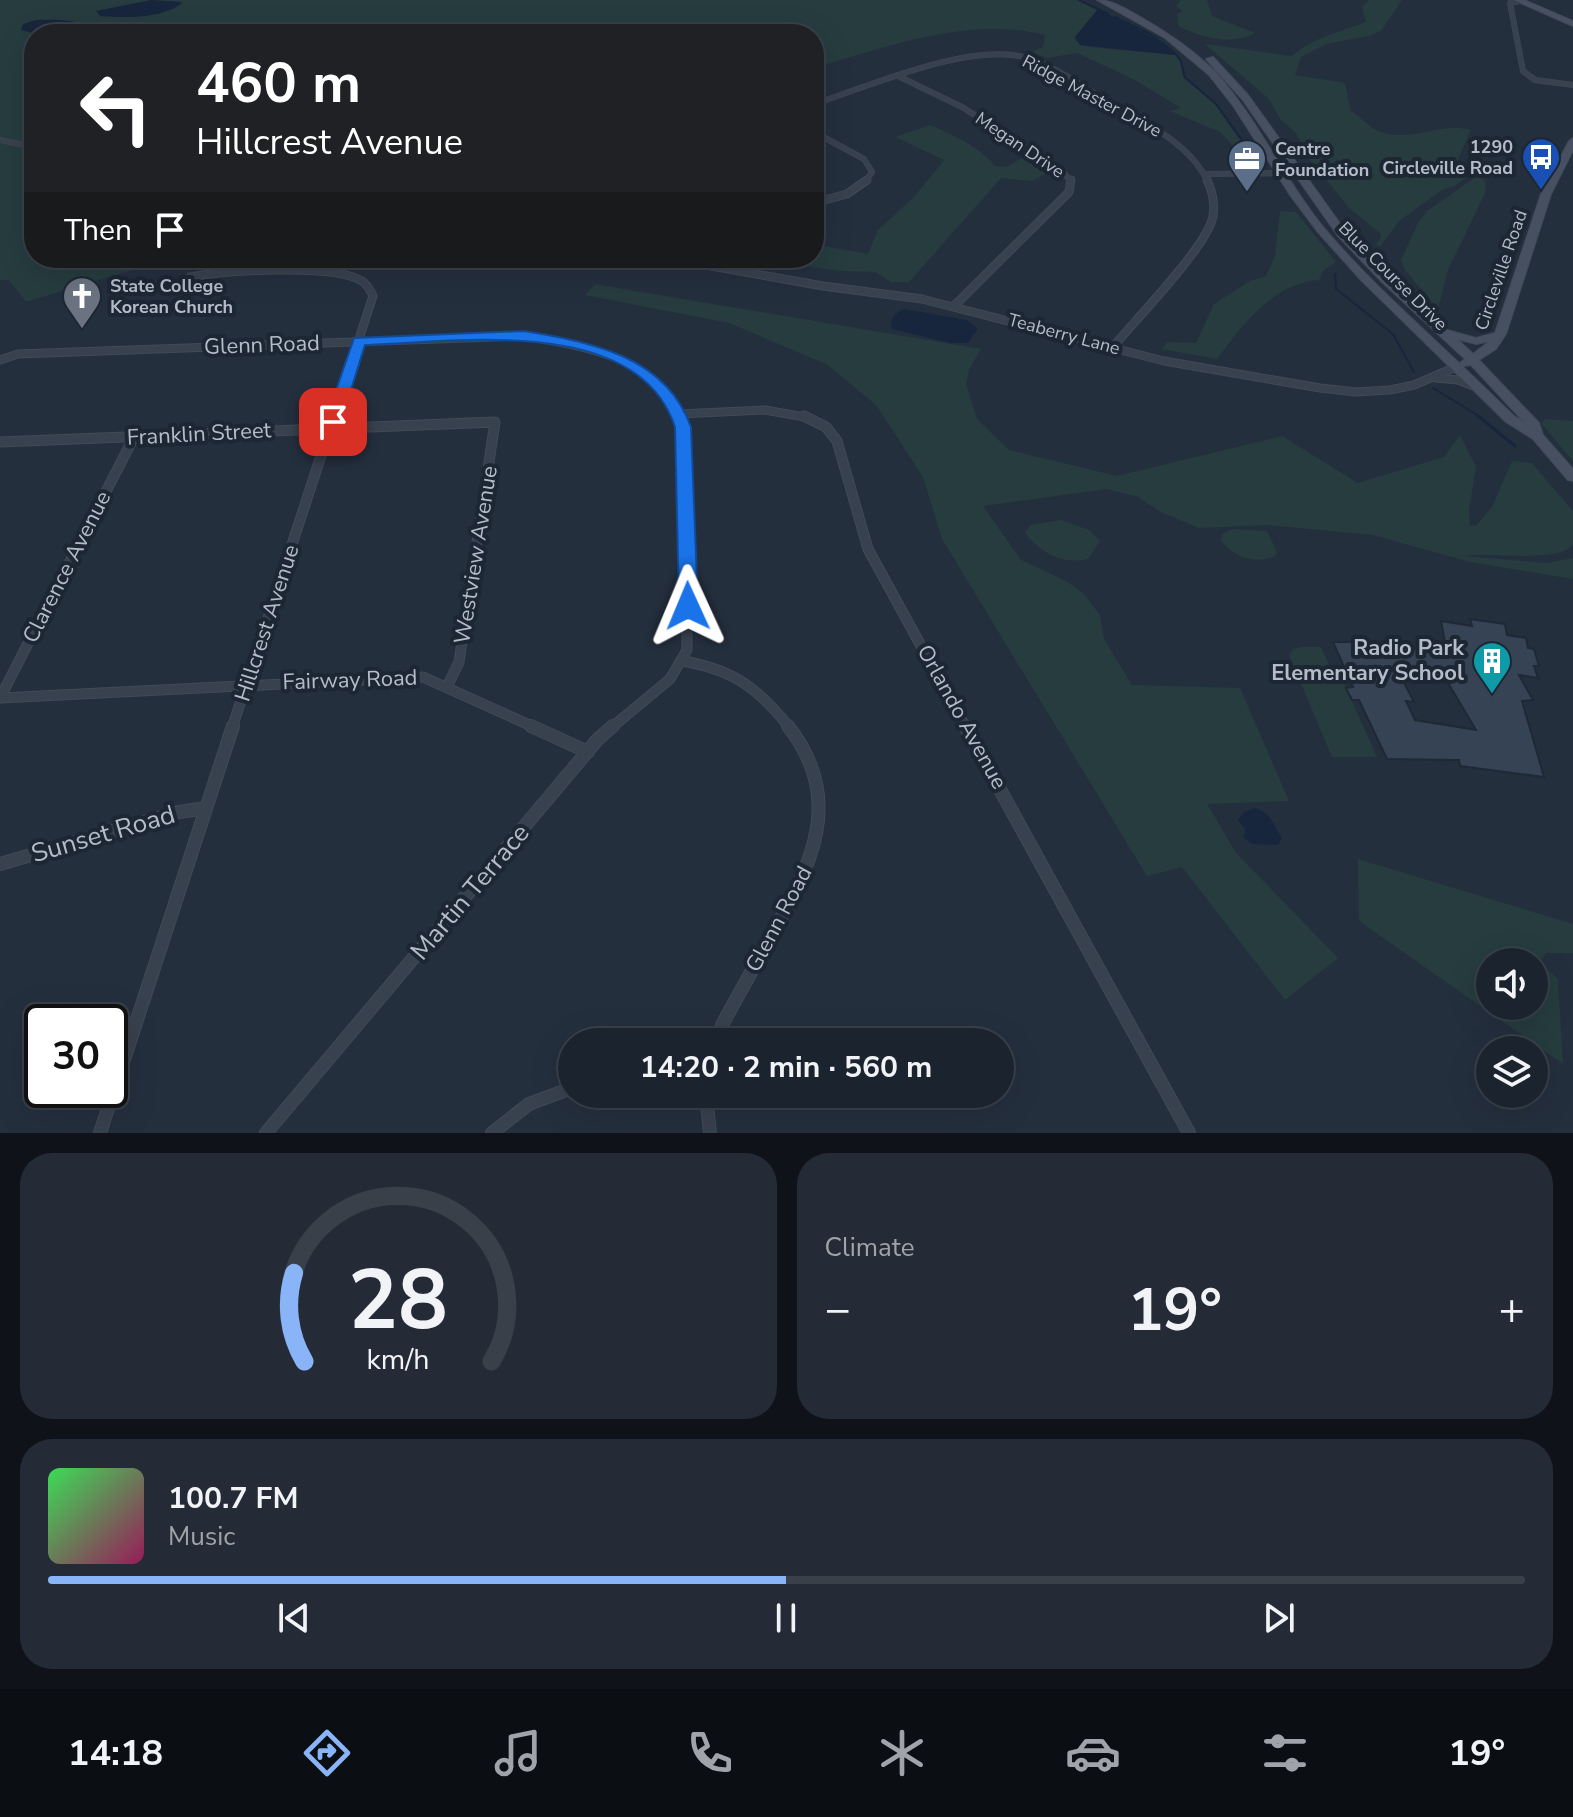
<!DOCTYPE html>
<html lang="en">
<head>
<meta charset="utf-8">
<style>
	:root { --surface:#1b232e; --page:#242b36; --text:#f1f3f6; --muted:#a0a4aa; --line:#39404a; --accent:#8ab4f8 }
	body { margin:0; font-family:"Nunito Sans",sans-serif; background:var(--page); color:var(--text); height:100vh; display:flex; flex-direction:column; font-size:30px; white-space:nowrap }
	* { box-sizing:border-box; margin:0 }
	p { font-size:26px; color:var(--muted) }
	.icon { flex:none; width:44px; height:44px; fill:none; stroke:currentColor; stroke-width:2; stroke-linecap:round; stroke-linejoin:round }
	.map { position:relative; height:1133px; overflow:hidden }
	.side { display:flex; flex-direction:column; gap:20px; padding:20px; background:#0f1319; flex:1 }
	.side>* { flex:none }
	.banner { position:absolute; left:24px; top:24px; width:800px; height:244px; border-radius:32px; box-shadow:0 8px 32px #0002,0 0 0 2px var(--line); background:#202124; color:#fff; overflow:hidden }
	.buttons { position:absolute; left:1476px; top:948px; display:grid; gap:16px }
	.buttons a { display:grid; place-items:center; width:72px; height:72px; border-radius:50%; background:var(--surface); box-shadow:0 8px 32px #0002,0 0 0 2px var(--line); font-size:40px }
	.speed { position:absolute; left:24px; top:1004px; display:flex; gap:16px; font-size:40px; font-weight:700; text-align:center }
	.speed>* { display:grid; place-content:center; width:104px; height:104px; border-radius:50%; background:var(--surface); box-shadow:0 8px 32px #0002,0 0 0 2px var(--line); line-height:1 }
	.speed .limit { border:4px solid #111; border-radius:12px; background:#fff; color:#111 }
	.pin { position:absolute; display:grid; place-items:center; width:68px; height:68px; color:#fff; margin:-34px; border-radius:16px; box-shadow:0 4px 12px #0006 }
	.me { position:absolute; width:88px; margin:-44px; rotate:359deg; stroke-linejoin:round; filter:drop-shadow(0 0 6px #0008) }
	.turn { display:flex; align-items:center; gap:28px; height:168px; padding:0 40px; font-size:36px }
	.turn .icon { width:104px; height:104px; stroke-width:2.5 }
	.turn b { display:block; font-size:56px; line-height:68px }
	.then { display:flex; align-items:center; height:76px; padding:0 40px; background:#0003; gap:16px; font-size:30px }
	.big { font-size:60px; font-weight:700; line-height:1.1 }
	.side .widget { flex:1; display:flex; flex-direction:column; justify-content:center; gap:12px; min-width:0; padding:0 28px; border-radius:32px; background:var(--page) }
	.side .dial { align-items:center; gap:0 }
	.dial svg { height:208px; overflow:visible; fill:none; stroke:var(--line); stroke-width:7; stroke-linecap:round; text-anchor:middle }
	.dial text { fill:var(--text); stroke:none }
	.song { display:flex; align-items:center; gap:24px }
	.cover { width:96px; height:96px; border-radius:12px; background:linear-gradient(135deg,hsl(130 70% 55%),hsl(330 70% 35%)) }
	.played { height:8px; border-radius:4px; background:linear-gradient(90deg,var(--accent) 50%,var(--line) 50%) }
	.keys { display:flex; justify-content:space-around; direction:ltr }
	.heat { display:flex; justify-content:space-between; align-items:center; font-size:44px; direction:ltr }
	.side .tiles { flex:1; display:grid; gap:20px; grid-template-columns:1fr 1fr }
	.widget:last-child { grid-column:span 2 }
	.trip { position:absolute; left:558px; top:1028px; width:456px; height:80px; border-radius:40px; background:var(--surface); box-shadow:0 8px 32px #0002,0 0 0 2px var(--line); font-weight:700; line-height:80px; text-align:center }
	.dock { display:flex; height:128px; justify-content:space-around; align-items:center; background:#0b0e12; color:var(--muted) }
	.dock .icon { width:56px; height:56px }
	.dock .selected { color:var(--accent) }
	.dock b { font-size:36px; color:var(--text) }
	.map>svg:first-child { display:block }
	.green { fill:#263c3f; fill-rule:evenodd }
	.water { fill:#17263c }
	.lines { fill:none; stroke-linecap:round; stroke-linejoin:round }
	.stream-far1 { stroke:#17263c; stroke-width:2 }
	.stream { stroke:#17263c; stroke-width:3 }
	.building { fill:#364354; stroke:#1f2835; stroke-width:2; fill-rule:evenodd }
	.street-far3-casing { stroke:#414a57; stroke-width:6 }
	.street-far2-casing { stroke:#414a57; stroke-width:9 }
	.street-far1-casing { stroke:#414a57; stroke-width:11 }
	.street-casing { stroke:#414a57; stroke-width:14 }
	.secondary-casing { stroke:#414a57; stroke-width:2 }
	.street-far3 { stroke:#38414e; stroke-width:5 }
	.street-far2 { stroke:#38414e; stroke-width:7 }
	.street-far1 { stroke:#38414e; stroke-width:9 }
	.street { stroke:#38414e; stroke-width:12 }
	.secondary { fill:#465061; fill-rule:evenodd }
	.route { fill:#1a73e8; stroke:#114b97; stroke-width:2 }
	.labels { text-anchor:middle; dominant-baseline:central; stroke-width:8; stroke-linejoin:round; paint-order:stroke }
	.far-street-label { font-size:18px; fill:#b4bcc9; stroke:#1d2633 }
	.far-poi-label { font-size:18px; font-weight:bold; fill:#b4bcc9; stroke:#1d2633; text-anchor:start }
	.street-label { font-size:22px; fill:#b4bcc9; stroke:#1d2633 }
	.poi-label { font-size:22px; font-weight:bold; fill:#b4bcc9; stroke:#1d2633; text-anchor:end }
	.near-street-label { font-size:26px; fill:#b4bcc9; stroke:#1d2633 }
</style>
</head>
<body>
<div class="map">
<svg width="1573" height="1133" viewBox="0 0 1573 1133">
	<rect width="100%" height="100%" fill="#242f3e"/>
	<!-- green -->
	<g class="green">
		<path d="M0,0h1079l19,9 -23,28 1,4 13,6 86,8 5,7 3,16 30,24 45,64h-6l-32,-34 -50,-21 11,-3 -48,-29 -56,-26 -29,5 -17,-6 12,-5 2,-12c-77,-19 -158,12 -231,33v-34h-780v224h138l-146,44 -17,-22h-9z"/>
		<path d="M1181,0h26l5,16 43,17c-24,13 -53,5 -77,-7l-1,-11 5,-4 -6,-5z"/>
		<path d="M1369,0h33l-21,31 -12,5 -43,8 -25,13 -6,18 50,8 6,28c9,5 16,14 25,19 32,15 64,-9 95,0l-19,43 15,4 -12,9 -13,4 -43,31 -19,26 -4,-2 6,-10 -33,-27 -39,-48 -14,-27 -16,-14 -11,-20 -64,-55 87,12c22,-19 48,-24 74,-34l-4,-15z"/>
		<path d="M930,125c25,11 47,20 65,41l11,1 16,-9 25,15 -15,8 -31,-3 -92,104h-18l-16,-10 -35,-1 -97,-13h71v-14l54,10 10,-24 36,-33 30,-37 -49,-23z"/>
		<path d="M1477,176l8,5 1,10 -38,79 -10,39 -33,-39 -4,-10 17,-37 9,-12z"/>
		<path d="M1280,211l16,1 40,50 -13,9 -4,9c-46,3 -76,45 -102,79l-55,-10 5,-7 29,1 18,-39 36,-23 16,-5 9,-20z"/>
		<path d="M595,284l386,65 -12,21 -3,14 11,35 32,31 108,26 165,-40 76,47 86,-26 16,-22 16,32 -7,43 1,16 7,-1 15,-18 20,-46 20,2 41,48c0,9 0,23 0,32 -6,21 -90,9 -108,13l82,7 26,-5v21l-103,-17 -97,-27 -105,-10 -69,3 -40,-17 -21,-14 -31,-8 -124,17 38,54 45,21 17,12 17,22 4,24 28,46 108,3 49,113 -82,3 29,49 102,105 -53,42 -103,-133 -35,9 -205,-337 -19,-62 -47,-72 -48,-40 -99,-42 -144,-28z"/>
		<path d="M1546,419l27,2v40l-32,-38z"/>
		<path d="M1061,520l28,10 11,11 -12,18c-26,6 -47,-6 -63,-26l6,-8z"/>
		<path d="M1233,529l34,2 10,21 -2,4c-19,9 -42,1 -54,-16l1,-6z"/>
		<path d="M1301,647h20l13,30h7l36,80h-45l-43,-102 4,-6z"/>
		<path d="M1358,859l215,65v29h-27l-7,10 19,16 5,85 -204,-143zM1490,962h44v44h-44z"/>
	</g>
	<!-- water -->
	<g class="water">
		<path d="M151,0l32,2c-19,17 -58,16 -83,14l-4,-5z"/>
		<path d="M1098,9l65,34 13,12 -96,-10 -5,-8z"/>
		<path d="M36,20c16,-1 54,0 63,12l-63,2 -15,-4 2,-6z"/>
		<path d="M904,309l63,11 11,9 -10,14h-18l-58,-14c-3,-10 4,-17 12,-20z"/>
		<path d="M1255,808c15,5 19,17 27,30l-4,7 -26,-1 -8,-6 1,-9 -7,-9 6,-8z"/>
	</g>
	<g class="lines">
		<!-- stream-far1 -->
		<g class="stream-far1">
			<path d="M1079,0l29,14"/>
			<path d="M1115,17l35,17 24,18 7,9 4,16 32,28 44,62"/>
			<path d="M1335,274l1,15 57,45 21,38"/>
			<path d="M1433,388l49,30"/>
		</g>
		<!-- stream -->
		<path class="stream" d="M1478,416l37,30"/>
	</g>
	<!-- building -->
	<path class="building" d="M1470,619l35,5 2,11 19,3 2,10 6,1 5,17h-5l4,12 -19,-3 14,25 -11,1 22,76 -84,-11 -1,-6 -72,-1 -28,-59h-7l-6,-12 7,-1 -20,-45h38l76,11 -6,-32 31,5zM1401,677l47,6 28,47 -61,-10 -9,-19 8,1z"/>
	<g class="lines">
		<!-- street-far3 casing -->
		<g class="street-far3-casing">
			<g id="street-far3">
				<path d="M1519,1l-9,2 13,68 12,9 38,5"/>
				<path d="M900,77l62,30 99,62 10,13"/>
				<path d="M814,104c57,-18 156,-63 214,-46 29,9 64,35 91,50 34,19 72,38 89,74"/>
				<path d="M814,132l50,27 8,13 -7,10"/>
				<path d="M0,140l34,7"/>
				<path d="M1204,174l78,-1"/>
			</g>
		</g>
		<!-- street-far2 casing -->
		<g class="street-far2-casing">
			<g id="street-far2">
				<path d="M814,203l33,-9 20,-14"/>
				<path d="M666,258l157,28 99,13 242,62 156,27 36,4 34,-2 24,-5 44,-19"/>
				<path d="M190,277c35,-6 143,-14 172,4 6,4 8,9 11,15l-40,122"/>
				<path d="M955,305l114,-113 2,-12"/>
				<path d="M1112,348c22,-27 96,-102 101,-132 2,-12 -1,-26 -6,-36"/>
				<path d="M0,360l18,-6 506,-18c55,9 135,21 156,82"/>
				<path d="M1436,378l22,2 18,7"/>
				<path d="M679,414l86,-4 45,8"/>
			</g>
		</g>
		<!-- street-far1 casing -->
		<g class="street-far1-casing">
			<g id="street-far1">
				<path d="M804,416l22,11 11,14 31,108 98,179"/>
				<path d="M0,442l495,-20 -36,240 -12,25"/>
				<path d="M683,661c51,9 75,27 107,67"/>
				<path d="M0,698l423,-21 113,51"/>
				<path d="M0,698l134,-261"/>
				<path d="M232,728l102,-312"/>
				<path d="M611,728l59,-49 17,-29 -2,-203 -6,-31"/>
			</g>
		</g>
		<!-- street casing -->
		<g class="street-casing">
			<g id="street">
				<path d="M531,726l57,26"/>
				<path d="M965,726l224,407"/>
				<path d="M0,864l179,-52 27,-4"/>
				<path d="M716,1042l7,-19c16,-29 32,-58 48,-87 40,-71 75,-136 17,-210"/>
				<path d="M706,1094l4,39"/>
				<path d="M100,1133l133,-407"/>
				<path d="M266,1133l332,-394 15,-13"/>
				<path d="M492,1133l37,-29 43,-16"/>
			</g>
		</g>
		<!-- secondary casing -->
		<g class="secondary-casing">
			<g id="secondary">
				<path d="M1097,0c16,0 31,10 45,18 26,15 52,32 73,54 43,47 68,106 108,155 42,50 91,93 138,138l-1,-2 5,-4 -84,-78 -43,-45 -96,-137 -36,-40 7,-2 35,38 98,137 43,45 58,53 29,8 19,-5 46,-139 28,-53 4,-3v12l-22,44 -45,140 -10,15 -17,11 60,63 4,12 30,34v12l-5,-1 -35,-41 -27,-17 -145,-142 -44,-49 -27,-36 -56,-88 -25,-32 -44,-37zM1457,339l19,5 14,-3 -17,13zM1471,365l55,59 -12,-8 -52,-50z"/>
				<path d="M1514,0h10l49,21v5z"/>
			</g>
		</g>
		<!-- street-far3 -->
		<use href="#street-far3" class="street-far3"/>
		<!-- street-far2 -->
		<use href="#street-far2" class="street-far2"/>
		<!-- street-far1 -->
		<use href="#street-far1" class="street-far1"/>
		<!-- street -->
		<use href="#street" class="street"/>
		<!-- secondary -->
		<use href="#secondary" class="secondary"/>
	</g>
	<!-- route -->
	<path class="route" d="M524,331c67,11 142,25 167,96l7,179 -3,5 -7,2 -9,-7 -4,-179c-37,-113 -218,-85 -310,-82l-24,77 -8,5 -8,-5 29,-84z"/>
	<!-- icons -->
	<defs>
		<g id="bus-pin" transform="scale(2)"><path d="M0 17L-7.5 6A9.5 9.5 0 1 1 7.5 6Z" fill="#1a4fb4" stroke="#1d2633"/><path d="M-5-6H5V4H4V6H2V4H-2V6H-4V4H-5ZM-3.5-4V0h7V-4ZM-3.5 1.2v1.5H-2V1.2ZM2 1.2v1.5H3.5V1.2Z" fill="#fff"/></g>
		<g id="office-pin" transform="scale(2)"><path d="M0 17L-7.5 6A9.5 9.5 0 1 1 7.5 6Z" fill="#5c6f8a" stroke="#1d2633"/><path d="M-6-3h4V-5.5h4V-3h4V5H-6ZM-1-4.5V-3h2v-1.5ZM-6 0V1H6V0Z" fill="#fff"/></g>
		<g id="church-pin" transform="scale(2)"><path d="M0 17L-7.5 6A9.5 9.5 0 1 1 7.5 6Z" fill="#6b7280" stroke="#1d2633"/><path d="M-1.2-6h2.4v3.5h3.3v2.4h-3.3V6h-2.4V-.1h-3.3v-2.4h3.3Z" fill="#fff"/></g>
		<g id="building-pin" transform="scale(2)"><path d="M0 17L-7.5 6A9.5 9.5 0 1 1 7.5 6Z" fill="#0f9aa8" stroke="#1d2633"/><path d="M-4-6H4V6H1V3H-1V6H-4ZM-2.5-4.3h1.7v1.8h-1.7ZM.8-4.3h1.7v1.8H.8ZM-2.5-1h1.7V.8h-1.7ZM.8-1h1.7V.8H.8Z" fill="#fff"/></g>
	</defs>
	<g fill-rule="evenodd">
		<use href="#bus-pin" x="1541" y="157"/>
		<use href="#office-pin" x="1247" y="159"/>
		<use href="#church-pin" x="82" y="296"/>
		<use href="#building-pin" x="1492" y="661"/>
	</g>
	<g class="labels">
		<!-- far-street labels -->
		<g class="far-street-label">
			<text transform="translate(1092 96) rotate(28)">Ridge Master Drive</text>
			<text transform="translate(1020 145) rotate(34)">Megan Drive</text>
			<text transform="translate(1501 270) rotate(-71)">Circleville Road</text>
			<text transform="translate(1393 276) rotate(45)">Blue Course Drive</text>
			<text transform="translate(1064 334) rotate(15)">Teaberry Lane</text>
		</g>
		<!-- far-poi labels -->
		<g class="far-poi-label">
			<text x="1513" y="147" text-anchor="end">1290<tspan x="1513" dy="21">Circleville Road</tspan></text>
			<text x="1275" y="149">Centre<tspan x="1275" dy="21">Foundation</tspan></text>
			<text x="110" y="286">State College<tspan x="110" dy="21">Korean Church</tspan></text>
		</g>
		<!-- street labels -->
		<g class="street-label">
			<text transform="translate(262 345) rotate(-2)">Glenn Road</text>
			<text transform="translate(199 434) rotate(-3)">Franklin Street</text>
			<text transform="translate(476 555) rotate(-81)">Westview Avenue</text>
			<text transform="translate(67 567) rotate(-63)">Clarence Avenue</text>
			<text transform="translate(267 623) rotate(-72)">Hillcrest Avenue</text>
			<text transform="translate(350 680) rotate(-2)">Fairway Road</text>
			<text transform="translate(962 717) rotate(61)">Orlando Avenue</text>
			<text transform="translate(779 919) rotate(-62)">Glenn Road</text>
		</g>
		<!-- poi labels -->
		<g class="poi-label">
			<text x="1464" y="648">Radio Park<tspan x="1464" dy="25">Elementary School</tspan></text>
		</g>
		<!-- near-street labels -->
		<g class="near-street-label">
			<text transform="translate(103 834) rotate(-16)">Sunset Road</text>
			<text transform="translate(470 892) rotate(-50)">Martin Terrace</text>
		</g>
	</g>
</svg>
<div class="buttons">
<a><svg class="icon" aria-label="sound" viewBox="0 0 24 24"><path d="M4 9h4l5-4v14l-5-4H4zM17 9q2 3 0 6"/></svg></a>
<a><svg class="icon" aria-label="layers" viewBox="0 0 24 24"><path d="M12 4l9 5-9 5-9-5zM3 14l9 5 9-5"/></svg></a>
</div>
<div class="speed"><div class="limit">30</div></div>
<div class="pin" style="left:333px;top:422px;background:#d93025"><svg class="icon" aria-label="arrive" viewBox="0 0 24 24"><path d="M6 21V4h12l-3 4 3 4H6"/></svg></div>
<svg class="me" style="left:688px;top:606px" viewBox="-20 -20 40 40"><path d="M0-17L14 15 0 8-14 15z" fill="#1a73e8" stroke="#fff" stroke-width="4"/></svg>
<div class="trip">14:20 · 2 min · 560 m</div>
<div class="banner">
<div class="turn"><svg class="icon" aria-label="left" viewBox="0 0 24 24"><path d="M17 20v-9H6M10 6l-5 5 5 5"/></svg><div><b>460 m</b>Hillcrest Avenue</div></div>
<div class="then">Then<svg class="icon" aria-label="arrive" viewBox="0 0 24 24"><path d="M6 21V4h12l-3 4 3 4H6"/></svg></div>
</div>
</div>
<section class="side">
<div class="tiles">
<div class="widget dial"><svg viewBox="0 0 100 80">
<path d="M14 69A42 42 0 1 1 86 69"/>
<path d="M14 69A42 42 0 0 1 10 35" stroke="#8ab4f8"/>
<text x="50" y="56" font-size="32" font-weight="700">28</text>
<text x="50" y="72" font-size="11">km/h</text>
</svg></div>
<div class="widget"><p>Climate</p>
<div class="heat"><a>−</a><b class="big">19°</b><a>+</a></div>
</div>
<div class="widget">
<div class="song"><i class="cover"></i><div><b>100.7 FM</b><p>Music</p></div></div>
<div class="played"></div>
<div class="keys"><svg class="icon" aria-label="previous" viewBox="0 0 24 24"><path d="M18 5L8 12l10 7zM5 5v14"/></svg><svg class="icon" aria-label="pause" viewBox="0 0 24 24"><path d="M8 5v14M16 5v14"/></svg><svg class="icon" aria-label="next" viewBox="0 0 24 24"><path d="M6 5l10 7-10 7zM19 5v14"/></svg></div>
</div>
</div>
</section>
<nav class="dock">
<b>14:18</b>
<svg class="icon selected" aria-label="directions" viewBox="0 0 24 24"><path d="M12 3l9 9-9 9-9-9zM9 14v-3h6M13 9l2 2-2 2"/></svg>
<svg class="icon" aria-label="music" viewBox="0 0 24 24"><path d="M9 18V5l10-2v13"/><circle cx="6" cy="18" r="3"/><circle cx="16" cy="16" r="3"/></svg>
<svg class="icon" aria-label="phone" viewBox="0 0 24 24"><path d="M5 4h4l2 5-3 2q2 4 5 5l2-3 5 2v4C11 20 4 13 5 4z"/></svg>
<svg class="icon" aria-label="climate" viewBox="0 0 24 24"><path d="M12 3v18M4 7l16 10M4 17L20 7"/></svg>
<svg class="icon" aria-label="car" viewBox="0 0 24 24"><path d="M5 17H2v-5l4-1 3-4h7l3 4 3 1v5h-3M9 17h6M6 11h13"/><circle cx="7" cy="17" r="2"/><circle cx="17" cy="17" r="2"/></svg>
<svg class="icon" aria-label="filters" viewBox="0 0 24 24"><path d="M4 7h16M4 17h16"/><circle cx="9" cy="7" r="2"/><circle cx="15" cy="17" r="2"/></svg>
<b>19°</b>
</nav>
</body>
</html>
